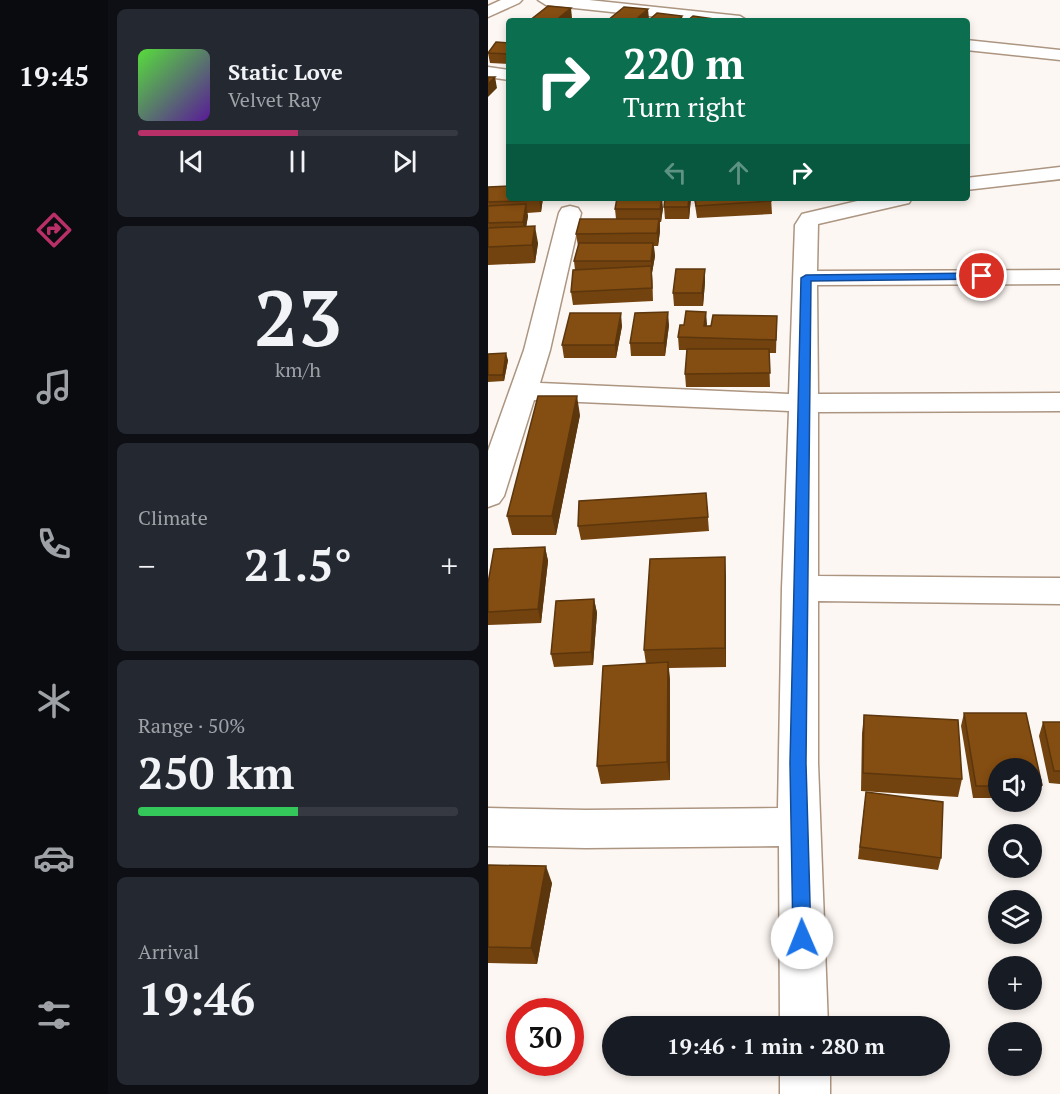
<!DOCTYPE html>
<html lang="en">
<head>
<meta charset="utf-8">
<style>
	:root { --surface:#171b24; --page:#242831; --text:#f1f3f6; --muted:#9ea1a6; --line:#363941; --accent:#b92f68 }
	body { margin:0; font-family:"PT Serif",serif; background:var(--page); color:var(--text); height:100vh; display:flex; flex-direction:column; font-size:22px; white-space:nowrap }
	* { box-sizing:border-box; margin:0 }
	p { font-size:20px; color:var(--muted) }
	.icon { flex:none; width:33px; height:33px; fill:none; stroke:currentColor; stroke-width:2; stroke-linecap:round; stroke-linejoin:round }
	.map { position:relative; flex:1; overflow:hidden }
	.sheet { display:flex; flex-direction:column; gap:9px; padding:9px; background:#0d0f14; width:380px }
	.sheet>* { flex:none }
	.banner { position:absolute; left:18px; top:18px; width:464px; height:183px; border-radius:6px; box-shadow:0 3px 9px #0003; background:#0b6e4f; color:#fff; overflow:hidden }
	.controls { position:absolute; left:500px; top:758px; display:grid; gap:12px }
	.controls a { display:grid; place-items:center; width:54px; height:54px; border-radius:50%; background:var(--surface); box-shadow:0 3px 9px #0003; font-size:30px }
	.speed { position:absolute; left:18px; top:998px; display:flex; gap:12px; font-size:30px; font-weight:700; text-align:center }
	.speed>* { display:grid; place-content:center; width:78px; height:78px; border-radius:50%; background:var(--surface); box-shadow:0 3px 9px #0003; line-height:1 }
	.speed .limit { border:9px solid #d22; background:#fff; color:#111 }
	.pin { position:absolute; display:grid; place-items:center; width:51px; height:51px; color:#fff; margin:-26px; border:3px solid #fff; border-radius:50%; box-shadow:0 2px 6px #0007 }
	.me { position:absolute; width:66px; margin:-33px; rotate:359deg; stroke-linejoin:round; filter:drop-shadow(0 0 4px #0008) }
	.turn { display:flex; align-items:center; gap:21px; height:126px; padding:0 18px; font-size:27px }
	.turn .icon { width:78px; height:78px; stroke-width:2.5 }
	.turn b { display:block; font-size:42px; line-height:51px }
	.lanes { display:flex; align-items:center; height:57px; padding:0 18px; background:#0003; justify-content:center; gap:30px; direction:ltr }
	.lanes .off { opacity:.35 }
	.big { font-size:45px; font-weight:700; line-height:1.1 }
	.sheet .widget { flex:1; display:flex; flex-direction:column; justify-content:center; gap:9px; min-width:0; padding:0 21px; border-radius:9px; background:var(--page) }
	.sheet .dial { align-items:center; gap:0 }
	.dial b { font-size:78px; line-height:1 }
	.song { display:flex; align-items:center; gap:18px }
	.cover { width:72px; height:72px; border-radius:9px; background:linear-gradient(135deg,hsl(110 70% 55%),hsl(270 70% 35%)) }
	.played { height:6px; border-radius:3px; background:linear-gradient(90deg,var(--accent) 50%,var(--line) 50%) }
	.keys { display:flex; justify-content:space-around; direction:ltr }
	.heat { display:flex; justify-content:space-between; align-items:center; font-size:33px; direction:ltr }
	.charge { height:9px; border-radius:4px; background:linear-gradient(90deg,#34c759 50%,var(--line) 0) }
	.trip { position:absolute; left:114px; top:1016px; width:348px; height:60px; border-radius:30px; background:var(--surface); box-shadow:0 3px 9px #0003; font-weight:700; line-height:60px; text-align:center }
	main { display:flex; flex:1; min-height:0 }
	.dock { display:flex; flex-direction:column; width:108px; justify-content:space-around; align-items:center; background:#090b0e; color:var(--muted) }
	.dock .icon { width:42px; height:42px }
	.dock .selected { color:var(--accent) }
	.dock b { font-size:27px; color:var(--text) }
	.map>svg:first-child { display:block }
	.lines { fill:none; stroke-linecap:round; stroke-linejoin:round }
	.minor-casing { stroke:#ac9581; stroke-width:3 }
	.minor { fill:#fff; fill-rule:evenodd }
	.wall { fill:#72420f }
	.shaded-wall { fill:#5c360c }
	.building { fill:#844d11; stroke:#5c360c; stroke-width:1.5 }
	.route { fill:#1a73e8; stroke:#114b97; stroke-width:1.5 }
</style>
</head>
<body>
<main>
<nav class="dock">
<b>19:45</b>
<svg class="icon selected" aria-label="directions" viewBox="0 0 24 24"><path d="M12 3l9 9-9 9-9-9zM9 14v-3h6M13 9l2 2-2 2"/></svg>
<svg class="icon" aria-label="music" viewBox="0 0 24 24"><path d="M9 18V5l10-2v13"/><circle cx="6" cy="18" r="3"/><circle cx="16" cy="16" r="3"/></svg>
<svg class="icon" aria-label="phone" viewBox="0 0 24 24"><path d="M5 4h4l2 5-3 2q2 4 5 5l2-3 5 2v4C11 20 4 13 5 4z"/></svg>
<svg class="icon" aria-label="climate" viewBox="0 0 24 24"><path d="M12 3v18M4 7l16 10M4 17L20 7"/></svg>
<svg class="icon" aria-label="car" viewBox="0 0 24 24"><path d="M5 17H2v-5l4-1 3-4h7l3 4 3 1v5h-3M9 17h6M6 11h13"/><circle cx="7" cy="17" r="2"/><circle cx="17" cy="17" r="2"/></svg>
<svg class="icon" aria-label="filters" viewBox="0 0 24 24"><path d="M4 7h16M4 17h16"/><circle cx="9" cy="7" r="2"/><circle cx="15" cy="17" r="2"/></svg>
</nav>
<section class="sheet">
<div class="widget">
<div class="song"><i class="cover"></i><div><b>Static Love</b><p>Velvet Ray</p></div></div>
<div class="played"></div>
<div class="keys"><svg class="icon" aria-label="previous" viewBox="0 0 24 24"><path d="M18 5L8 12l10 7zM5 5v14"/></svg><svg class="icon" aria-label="pause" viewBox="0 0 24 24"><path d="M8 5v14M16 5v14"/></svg><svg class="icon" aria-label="next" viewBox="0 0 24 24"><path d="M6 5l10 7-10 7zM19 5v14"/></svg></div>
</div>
<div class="widget dial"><b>23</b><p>km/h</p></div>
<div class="widget"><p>Climate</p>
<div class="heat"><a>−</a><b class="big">21.5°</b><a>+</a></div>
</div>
<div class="widget"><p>Range · 50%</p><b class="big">250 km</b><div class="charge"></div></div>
<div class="widget"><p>Arrival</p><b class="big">19:46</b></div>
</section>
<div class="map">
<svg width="573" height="1094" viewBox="0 0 573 1094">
	<rect width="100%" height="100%" fill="#fdf7f3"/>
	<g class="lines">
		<!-- minor casing -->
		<g class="minor-casing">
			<g id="minor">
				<path d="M13,0h21l-3,3 -31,14v-11z"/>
				<path d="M50,0h51l151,16 8,5h-52l-150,-16z"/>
				<path d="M478,40l95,10v10l-95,-10z"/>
				<path d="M0,67l21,3v10l-21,-3z"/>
				<path d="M573,167v12l-95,11v-12z"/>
				<path d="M382,198h42l-3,5 -91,21 -1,47 244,-1v14l-244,1 1,109 243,-1v18l-243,1v164l243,2v26l-243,-3v162l10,263h-48l-1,-180 -193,2 -98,-2v-38l98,2 192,-2 4,-220 7,-177 -255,-11 -30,96 -5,7 -11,4v-56l36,-101 35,-137 3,-5 8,-2 8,2 3,5 -31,137 -10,33 249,11 6,-169 7,-11z"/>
				<rect x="292" y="1065" width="50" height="29"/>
			</g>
		</g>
		<!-- minor -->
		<use href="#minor" class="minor"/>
	</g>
	<!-- wall -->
	<g class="wall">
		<path d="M21,43v21l-19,-1 -2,-10z"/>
		<path d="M21,88v13h-1l-2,-11z"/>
		<path d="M0,187l55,11 -2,14 -14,1 1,3 -2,11 12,16 -3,20 -47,2z"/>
		<path d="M203,198l-2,21h-24l-1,-12z"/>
		<path d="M206,198h77l1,16 -75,4z"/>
		<path d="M175,208l-2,14h-1v9l-2,15h-4l1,10 -3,17 1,28 -80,4 -2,-13 4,-22 -1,-9 4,-15 -2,-12 40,-15 -1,-10z"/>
		<path d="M217,269v13l-2,24h-29l-1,-13z"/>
		<path d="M289,316l-1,37h-7l1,34h-84l-1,-13 2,-24h-8l-1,-13 29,-11z"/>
		<path d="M181,325l-4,31h-34l-1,-13z"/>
		<path d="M134,326l-6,32h-52l-2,-13z"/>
		<path d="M0,354l20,6 -4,21 -16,1z"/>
		<path d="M92,415l-24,120h-44l-5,-19z"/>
		<path d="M218,493l3,38 -128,9 -3,-14z"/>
		<path d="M57,547l3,14 -7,62 -53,2v-42z"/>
		<path d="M238,576v91l-57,1 1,13v99l-69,4 -4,-18 49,-102 -2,-14z"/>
		<path d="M106,599l3,14 -4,52 -39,2 -3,-13z"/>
		<path d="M476,713h62l16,72 -5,13h-6v-30h-33v30h-25l-12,-72z"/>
		<path d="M376,715l98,64 -4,18 -97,-6 1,-58z"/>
		<path d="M573,721v63l-12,-1 -10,-47 4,-14h17z"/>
		<path d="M378,792l75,66 -3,12 -80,-11z"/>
		<path d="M0,865l64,18 -15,81 -49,-1z"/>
	</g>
	<!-- shaded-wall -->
	<g class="shaded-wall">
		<path d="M83,8l1,10 -3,3h-14z"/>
		<path d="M160,9l1,10 -3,2h-12z"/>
		<path d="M194,16l1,5h-6z"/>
		<path d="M7,77l2,11 -9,9v-13z"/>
		<path d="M51,198h4l-2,14 -2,-12z"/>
		<path d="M174,198l1,10 -2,14 -1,-13z"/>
		<path d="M201,198h2l-2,21 -1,-12z"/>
		<path d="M38,204l2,12 -3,18 -2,-12z"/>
		<path d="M171,219l1,12 -2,15 -1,-13z"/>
		<path d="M47,226l3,17 -3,20 -3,-18z"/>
		<path d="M165,243l2,13 -3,17 1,28 -2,-40z"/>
		<path d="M217,269v13l-2,24 -1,-13z"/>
		<path d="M180,312l1,13 -4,31 -1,-13z"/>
		<path d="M218,312l1,12 -2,15 -1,-13z"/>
		<path d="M133,313l1,13 -6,32 -1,-13z"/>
		<path d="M18,353l2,7 -4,21 -1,-6z"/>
		<path d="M89,396l3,19 -24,120 -4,-19z"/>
		<path d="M57,547l3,14 -7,62 -3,-14z"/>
		<path d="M237,557l1,19v91l-1,-19z"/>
		<path d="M106,599l3,14 -4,52 -2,-13z"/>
		<path d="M180,662l2,19v99l-3,-18z"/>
		<path d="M58,866l6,17 -15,81 -6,-16z"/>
	</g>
	<!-- building -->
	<g class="building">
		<path d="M60,6l23,2 -16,13h-26z"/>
		<path d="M136,7l24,2 -14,12h-27z"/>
		<path d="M169,13l25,3 -5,5h-29z"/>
		<path d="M205,16l21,3 -3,2h-24z"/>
		<path d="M8,42l13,1v11l-21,-1z"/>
		<path d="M0,77h7l-7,7z"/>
		<path d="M21,186v12h30v2l-51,2v-15z"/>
		<path d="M129,198h45l-2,11h-45z"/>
		<path d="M177,198h24l-1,9h-24z"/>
		<path d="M207,198h76v3l-75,5z"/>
		<path d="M38,204l-3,18 -35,1v-17z"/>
		<path d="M92,219h79l-2,14 -81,1z"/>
		<path d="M47,226l-3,19 -44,2v-19z"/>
		<path d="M91,243h74l-2,18h-77z"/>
		<path d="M163,266l1,22 -81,4 2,-22z"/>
		<path d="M188,269h29l-3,24h-29z"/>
		<path d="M198,311l20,1 -2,14h7l2,-11 64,1 -1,24 -98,-3 2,-12h4z"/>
		<path d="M180,312l-4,31h-34l5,-30z"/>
		<path d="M82,313h51l-6,32h-53z"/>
		<path d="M199,349h82l1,24 -85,1z"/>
		<path d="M18,353l-3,22h-15v-21z"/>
		<path d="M50,396h39l-25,120h-45z"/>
		<path d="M218,493l2,24 -130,9 1,-25z"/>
		<path d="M57,547l-7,62 -50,3v-29l6,-34z"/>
		<path d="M237,557v91l-81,2 6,-91z"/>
		<path d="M106,599l-3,53 -40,2 5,-53z"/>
		<path d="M180,662l-1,100 -70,4 6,-100z"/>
		<path d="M476,713h62l16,72h-11v-17h-33v18h-22z"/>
		<path d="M376,715l94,5 4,59 -99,-6z"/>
		<path d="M555,722h18v49h-7z"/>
		<path d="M378,792l77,10 -2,56 -81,-11z"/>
		<path d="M0,865l58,1 -15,82 -43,-1z"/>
	</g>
	<!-- route -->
	<path class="route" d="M494,273l5,3 -2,3 -174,2 -5,482 5,175 -2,6 -7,3 -7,-3 -2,-6 -3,-175 11,-485 5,-3z"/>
</svg>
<div class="controls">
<a><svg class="icon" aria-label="sound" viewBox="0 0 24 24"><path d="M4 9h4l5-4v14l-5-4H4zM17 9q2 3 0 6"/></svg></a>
<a><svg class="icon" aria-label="search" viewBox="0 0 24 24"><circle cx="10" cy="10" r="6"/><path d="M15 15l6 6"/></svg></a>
<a><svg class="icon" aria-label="layers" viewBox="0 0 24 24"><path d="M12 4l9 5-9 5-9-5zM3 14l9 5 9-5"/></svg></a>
<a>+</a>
<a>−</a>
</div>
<div class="speed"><div class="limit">30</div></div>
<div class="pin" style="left:494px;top:276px;background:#d93025"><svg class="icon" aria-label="arrive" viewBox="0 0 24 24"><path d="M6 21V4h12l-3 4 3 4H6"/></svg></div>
<svg class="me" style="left:314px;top:938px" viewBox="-20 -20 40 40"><circle r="19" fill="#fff"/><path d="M0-13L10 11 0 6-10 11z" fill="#1a73e8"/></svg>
<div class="trip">19:46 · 1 min · 280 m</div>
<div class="banner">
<div class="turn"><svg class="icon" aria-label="right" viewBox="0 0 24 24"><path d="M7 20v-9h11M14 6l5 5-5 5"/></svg><div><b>220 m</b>Turn right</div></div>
<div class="lanes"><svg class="icon off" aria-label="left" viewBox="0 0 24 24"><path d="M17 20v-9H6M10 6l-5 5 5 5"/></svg><svg class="icon off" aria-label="ahead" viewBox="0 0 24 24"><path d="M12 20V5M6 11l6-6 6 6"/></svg><svg class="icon" aria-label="right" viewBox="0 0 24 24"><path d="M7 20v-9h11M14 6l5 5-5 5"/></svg></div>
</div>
</div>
</main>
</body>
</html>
